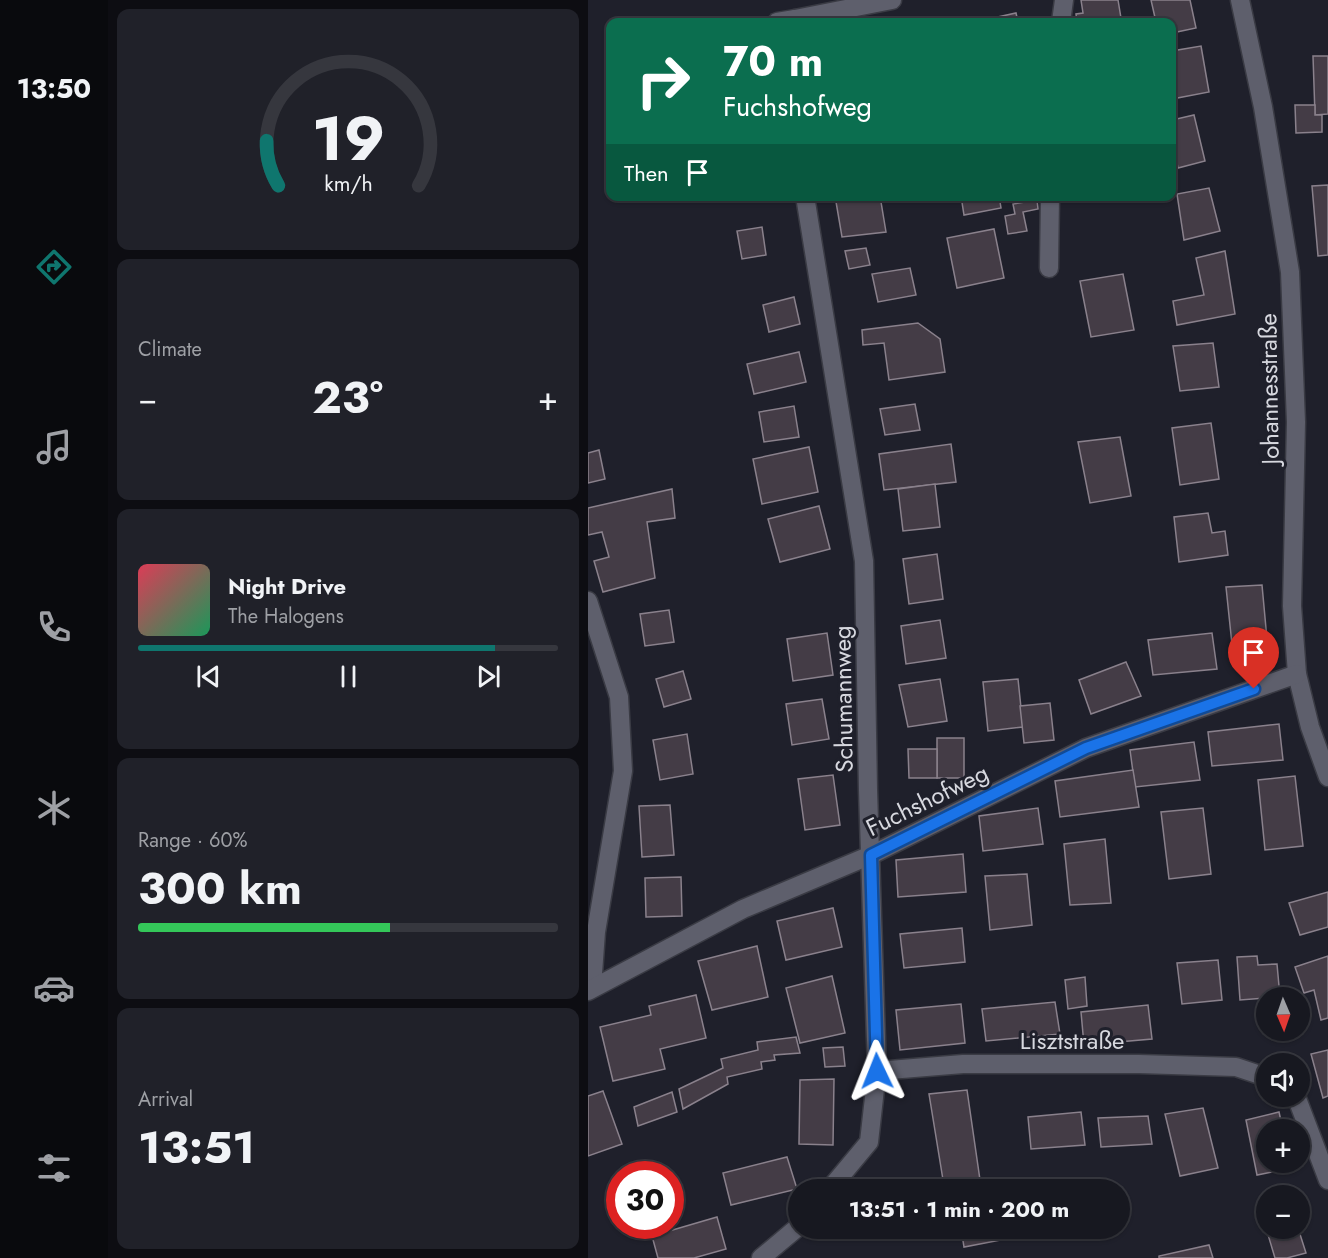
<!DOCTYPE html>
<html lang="en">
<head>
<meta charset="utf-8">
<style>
	:root { --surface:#171820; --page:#202129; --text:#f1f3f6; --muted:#9ea0a5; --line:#36373e; --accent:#0f766e }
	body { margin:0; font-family:Jost,sans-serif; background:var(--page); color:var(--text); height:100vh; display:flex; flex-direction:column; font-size:22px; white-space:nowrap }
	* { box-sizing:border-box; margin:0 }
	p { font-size:20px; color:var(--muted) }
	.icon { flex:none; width:33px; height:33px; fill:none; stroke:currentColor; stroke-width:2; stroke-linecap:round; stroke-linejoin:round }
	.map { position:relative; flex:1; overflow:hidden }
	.drawer { display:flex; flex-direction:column; gap:9px; padding:9px; background:#0d0d12; width:480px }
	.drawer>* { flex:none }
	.top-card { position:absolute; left:18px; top:18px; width:570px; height:183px; border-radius:12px; box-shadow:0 2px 4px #0004,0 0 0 2px var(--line); background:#0b6e4f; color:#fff; overflow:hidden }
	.needle { width:39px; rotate:178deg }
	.buttons { position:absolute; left:668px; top:987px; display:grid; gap:12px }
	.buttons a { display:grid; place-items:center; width:54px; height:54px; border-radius:50%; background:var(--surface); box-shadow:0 2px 4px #0004,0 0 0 2px var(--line); font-size:30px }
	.speed { position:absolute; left:18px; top:1161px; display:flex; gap:12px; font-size:30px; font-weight:700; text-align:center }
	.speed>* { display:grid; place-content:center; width:78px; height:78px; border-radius:50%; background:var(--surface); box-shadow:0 2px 4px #0004,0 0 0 2px var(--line); line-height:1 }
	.speed .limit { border:9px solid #d22; background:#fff; color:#111 }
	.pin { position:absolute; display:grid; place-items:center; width:51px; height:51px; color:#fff; margin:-62px -26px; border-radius:50% 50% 50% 0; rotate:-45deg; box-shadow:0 0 6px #0007 }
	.pin .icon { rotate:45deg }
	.me { position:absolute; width:66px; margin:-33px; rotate:358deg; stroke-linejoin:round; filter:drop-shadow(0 0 4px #0008) }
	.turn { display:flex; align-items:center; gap:21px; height:126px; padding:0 18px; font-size:27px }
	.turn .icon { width:78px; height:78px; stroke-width:2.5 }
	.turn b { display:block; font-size:42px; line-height:51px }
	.then { display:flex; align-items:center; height:57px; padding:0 18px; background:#0003; gap:12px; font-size:22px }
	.big { font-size:45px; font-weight:700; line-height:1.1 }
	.drawer .card { flex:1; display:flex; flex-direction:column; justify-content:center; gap:9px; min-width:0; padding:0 21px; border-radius:12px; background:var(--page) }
	.drawer .dial { align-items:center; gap:0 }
	.dial svg { height:156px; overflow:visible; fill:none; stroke:var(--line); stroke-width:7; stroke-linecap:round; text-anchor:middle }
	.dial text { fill:var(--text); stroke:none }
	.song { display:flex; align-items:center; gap:18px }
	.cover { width:72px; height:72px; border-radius:9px; background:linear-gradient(135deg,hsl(350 70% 55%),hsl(150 70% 35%)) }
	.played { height:6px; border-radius:3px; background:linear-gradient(90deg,var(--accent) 85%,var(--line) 85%) }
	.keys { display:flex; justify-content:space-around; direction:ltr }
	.heat { display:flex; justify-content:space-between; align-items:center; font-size:33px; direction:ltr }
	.charge { height:9px; border-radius:4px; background:linear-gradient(90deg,#34c759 60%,var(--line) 0) }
	.trip { position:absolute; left:200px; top:1179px; width:342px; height:60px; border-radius:30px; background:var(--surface); box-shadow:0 2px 4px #0004,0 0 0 2px var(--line); font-weight:700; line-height:60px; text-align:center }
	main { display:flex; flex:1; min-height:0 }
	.tabs { display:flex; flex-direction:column; width:108px; justify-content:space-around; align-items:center; background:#090a0d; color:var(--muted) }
	.tabs .icon { width:42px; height:42px }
	.tabs .selected { color:var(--accent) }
	.tabs b { font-size:27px; color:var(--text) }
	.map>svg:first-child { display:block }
	.building { fill:#443c46; stroke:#8a818c; stroke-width:1.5 }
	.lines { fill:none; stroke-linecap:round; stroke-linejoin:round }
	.minor-casing { stroke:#3a3b44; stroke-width:21 }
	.minor { stroke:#5e5f6c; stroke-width:18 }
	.route-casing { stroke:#114b97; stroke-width:15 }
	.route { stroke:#1a73e8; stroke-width:10 }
	.labels { text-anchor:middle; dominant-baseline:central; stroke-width:6; stroke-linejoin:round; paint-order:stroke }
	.street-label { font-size:24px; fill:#d7d8df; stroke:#1f202b }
</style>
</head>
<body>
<main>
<nav class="tabs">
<b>13:50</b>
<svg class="icon selected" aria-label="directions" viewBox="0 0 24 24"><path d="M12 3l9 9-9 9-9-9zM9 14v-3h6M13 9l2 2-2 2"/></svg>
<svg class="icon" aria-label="music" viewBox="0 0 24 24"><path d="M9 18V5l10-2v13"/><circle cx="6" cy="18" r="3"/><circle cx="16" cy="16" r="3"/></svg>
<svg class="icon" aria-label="phone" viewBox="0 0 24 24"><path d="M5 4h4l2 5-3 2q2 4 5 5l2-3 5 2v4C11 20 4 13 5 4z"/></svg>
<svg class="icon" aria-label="climate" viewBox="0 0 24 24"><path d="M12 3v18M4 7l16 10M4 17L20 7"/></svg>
<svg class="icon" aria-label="car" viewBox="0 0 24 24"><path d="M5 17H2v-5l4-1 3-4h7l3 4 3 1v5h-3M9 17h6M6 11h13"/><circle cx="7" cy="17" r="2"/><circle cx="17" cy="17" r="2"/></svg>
<svg class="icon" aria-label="filters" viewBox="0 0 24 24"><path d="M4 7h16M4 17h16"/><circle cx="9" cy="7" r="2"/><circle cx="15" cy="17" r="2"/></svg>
</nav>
<section class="drawer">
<div class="card dial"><svg viewBox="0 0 100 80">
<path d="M14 69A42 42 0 1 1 86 69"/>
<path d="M14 69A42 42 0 0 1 8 46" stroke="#0f766e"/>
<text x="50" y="56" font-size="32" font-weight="700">19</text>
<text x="50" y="72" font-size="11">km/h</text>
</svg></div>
<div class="card"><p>Climate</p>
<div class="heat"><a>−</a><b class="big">23°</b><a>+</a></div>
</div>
<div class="card">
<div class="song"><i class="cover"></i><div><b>Night Drive</b><p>The Halogens</p></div></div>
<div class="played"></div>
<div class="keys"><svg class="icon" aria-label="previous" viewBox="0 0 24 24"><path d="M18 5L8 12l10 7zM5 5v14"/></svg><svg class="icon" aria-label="pause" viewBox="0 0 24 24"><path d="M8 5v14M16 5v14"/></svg><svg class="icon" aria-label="next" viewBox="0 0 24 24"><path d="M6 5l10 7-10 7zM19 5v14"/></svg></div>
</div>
<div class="card"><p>Range · 60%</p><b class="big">300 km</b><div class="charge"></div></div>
<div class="card"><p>Arrival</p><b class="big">13:51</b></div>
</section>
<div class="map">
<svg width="740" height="1258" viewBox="0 0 740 1258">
	<rect width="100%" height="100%" fill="#1f202b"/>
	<!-- building -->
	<g class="building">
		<path d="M493,0h37l3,18 8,-1 1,5h-53l-1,-8 7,-1z"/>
		<path d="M563,0h39l6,28 -24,5v-11h-16z"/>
		<path d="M428,13l2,9h-43z"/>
		<path d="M613,46l8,46 -37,7v-48z"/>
		<path d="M725,56h15v58l-13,1z"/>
		<path d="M707,105h20v10h7v17l-26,1z"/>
		<path d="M606,115l11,46 -27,7 -6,-28v-20z"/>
		<path d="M740,185v70l-10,1 -6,-70z"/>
		<path d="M621,188l11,43 -36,9 -7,-46z"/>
		<path d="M247,196h45l6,36 -44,5z"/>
		<path d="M373,196h38l2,12 -37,7z"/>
		<path d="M449,200l1,9 -15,3 4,19 -19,3 -3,-18 10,-2 -2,-10z"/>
		<path d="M174,227l4,28 -24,4 -5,-28z"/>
		<path d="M406,229l10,49 -47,10 -10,-50z"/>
		<path d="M278,248l4,17 -21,4 -4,-18z"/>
		<path d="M637,251l10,63 -58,11 -4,-24 31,-6 -8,-37z"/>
		<path d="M322,268l6,27 -38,7 -6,-28z"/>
		<path d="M535,274l11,56 -43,7 -11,-56z"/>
		<path d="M206,297l6,27 -31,8 -6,-27z"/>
		<path d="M330,323l22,16 5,33 -56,8 -5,-37 -21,2 -1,-15z"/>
		<path d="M625,343l6,44 -39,4 -7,-45z"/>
		<path d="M211,352l7,30 -52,12 -7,-30z"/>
		<path d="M327,404l5,26 -35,5 -5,-26z"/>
		<path d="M206,406l5,31 -35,5 -5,-30z"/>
		<path d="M623,423l8,56 -39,6 -8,-57z"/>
		<path d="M532,437l11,59 -41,7 -12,-61z"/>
		<path d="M363,444l5,38 -72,8 -5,-36z"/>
		<path d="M221,447l9,45 -56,12 -9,-45z"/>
		<path d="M11,450l6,29 -17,4v-30z"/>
		<path d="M347,484l5,43 -37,4 -5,-42z"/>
		<path d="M84,489l3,29 -28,4 8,56 -52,14 -9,-31 15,-4 -7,-25 -14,3v-27z"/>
		<path d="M231,506l11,43 -50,13 -12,-43z"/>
		<path d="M620,513l4,20 13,-2 3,24 -49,7 -5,-45z"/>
		<path d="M349,554l6,45 -34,5 -6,-45z"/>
		<path d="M674,585l6,65 -35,4 -7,-67z"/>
		<path d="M81,610l5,32 -29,4 -5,-32z"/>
		<path d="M352,620l6,38 -40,6 -5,-38z"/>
		<path d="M239,633l6,42 -40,6 -6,-42z"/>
		<path d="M624,633l5,36 -64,6 -5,-35z"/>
		<path d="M538,662l15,34 -50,18 -12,-34z"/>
		<path d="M95,671l8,28 -27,8 -8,-28z"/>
		<path d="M352,679l7,42 -39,6 -9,-42z"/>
		<path d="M430,679l5,48 -35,4 -5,-49z"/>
		<path d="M234,699l7,40 -37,6 -6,-41z"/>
		<path d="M462,703l4,37 -30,3 -4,-37z"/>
		<path d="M691,724l4,36 -71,6 -4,-34z"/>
		<path d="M99,734l6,40 -33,6 -7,-40z"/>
		<rect x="349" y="738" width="27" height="40"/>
		<path d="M606,742l6,38 -65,7 -5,-37z"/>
		<path d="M320,749h29v29h-28z"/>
		<path d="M545,770l6,37 -79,10 -5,-36z"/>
		<path d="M245,775l7,50 -35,5 -7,-51z"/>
		<path d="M707,776l8,70 -38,4 -7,-70z"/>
		<path d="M82,805l4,50 -32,2 -3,-51z"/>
		<path d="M450,808l5,36 -60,7 -4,-35z"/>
		<path d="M615,808l8,66 -42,5 -8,-67z"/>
		<path d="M517,839l6,64 -41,2 -6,-61z"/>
		<path d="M375,854l3,38 -68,5 -2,-37z"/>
		<path d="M439,874l5,51 -42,5 -5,-54z"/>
		<path d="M93,877l1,39 -36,1 -1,-39z"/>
		<path d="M740,892v35l-28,8 -11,-32z"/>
		<path d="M245,908l9,39 -56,13 -9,-39z"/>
		<path d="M374,928l3,34 -61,6 -4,-34z"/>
		<path d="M169,946l11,51 -56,13 -14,-49z"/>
		<path d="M669,956l1,9 19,-1 3,33 -40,3 -3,-43z"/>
		<path d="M740,956v62l-7,2 -7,-30 -10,3 -9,-26z"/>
		<path d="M630,960l4,40 -40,4 -5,-41z"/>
		<path d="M244,976l13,57 -45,10 -14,-55z"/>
		<path d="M497,977l2,29 -19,3 -3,-29z"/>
		<path d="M108,995l10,43 -46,11 5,20 -52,12 -13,-54 51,-12 -2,-9z"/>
		<path d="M467,1002l5,32 -74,7 -4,-32z"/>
		<path d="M373,1004l4,39 -65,7 -4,-40z"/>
		<path d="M560,1005l4,34 -68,6 -3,-33z"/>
		<path d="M208,1037l4,16 -26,2 1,5 -14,2 1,7 -35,8 1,7 -45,25 -4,-20 44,-21 -2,-9 37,-9 -1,-8z"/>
		<path d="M255,1047l2,19 -20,1 -2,-19z"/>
		<path d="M740,1050v46l-5,2 -12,-44z"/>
		<path d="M246,1079l-1,66 -34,-1 1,-64z"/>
		<path d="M379,1090l13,90 -36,6 -15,-92z"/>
		<path d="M15,1091l19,53 -34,12v-60z"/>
		<path d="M84,1092l5,20 -39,14 -4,-19z"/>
		<path d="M615,1108l15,60 -38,8 -15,-62z"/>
		<path d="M493,1112l4,33 -54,4 -3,-32z"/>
		<path d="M691,1112l4,18h-17v32h25l1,6 -35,7 -11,-55z"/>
		<path d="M560,1116l4,28 -51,3 -3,-29z"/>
		<path d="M199,1157l10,32 -66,16 -8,-32z"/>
		<path d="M402,1178l2,12h-38l-1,-5z"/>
		<path d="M678,1202v26l-8,-25z"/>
		<path d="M129,1217l9,32 -32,9h-36l-6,-22z"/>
		<path d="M373,1228h38l2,12 -37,7z"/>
		<path d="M678,1228h32l8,25 -19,5h-12z"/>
		<path d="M621,1245l4,13h-54v-2z"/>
	</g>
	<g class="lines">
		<!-- minor casing -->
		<g class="minor-casing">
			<g id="minor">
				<path d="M652,0l23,107 27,165 6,150 -4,184 5,68 13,53 18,50"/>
				<path d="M189,22l18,-3"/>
				<path d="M207,22v-3l97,-19"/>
				<path d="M473,22l3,-22"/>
				<path d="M217,196l59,365 4,229 9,281 -8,71 -40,48"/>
				<path d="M461,268l1,-72"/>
				<path d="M0,601l31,96 4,74 -27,161 -4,55"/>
				<path d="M0,991l155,-82 128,-54 215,-107 211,-74"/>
				<path d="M289,1071l86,-7h176l97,3 30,10"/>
				<path d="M708,1096l32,84"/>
				<path d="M173,1258l37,-31"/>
			</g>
		</g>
		<!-- minor -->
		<use href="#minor" class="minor"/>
	</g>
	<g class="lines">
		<!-- route casing -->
		<g class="route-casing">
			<path id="route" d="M289,1071l-6,-216 215,-107 168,-59"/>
		</g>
		<!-- route -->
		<use href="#route" class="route"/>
	</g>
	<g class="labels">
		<!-- street labels -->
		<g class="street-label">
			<text transform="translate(681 389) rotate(-91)">Johannesstraße</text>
			<text transform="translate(255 699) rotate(-91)">Schumannweg</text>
			<text transform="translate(339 800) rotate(-26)">Fuchshofweg</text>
			<text x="484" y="1040">Lisztstraße</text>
		</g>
	</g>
</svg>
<div class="buttons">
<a><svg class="needle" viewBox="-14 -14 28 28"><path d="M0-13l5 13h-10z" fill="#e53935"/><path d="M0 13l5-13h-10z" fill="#9ea0a5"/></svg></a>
<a><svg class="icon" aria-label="sound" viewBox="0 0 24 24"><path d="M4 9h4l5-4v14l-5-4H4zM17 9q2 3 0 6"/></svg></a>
<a>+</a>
<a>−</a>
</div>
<div class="speed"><div class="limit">30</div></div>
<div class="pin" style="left:666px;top:689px;background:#d93025"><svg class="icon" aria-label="arrive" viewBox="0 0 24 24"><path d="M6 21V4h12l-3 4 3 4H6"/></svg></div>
<svg class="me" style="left:289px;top:1071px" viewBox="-20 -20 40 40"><path d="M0-17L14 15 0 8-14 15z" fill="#1a73e8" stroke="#fff" stroke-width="4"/></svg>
<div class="trip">13:51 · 1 min · 200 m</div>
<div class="top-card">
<div class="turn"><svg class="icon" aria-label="right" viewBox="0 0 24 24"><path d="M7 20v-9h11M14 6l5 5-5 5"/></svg><div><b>70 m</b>Fuchshofweg</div></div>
<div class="then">Then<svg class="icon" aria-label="arrive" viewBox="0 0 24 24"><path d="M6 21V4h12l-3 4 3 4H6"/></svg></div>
</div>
</div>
</main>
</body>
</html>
